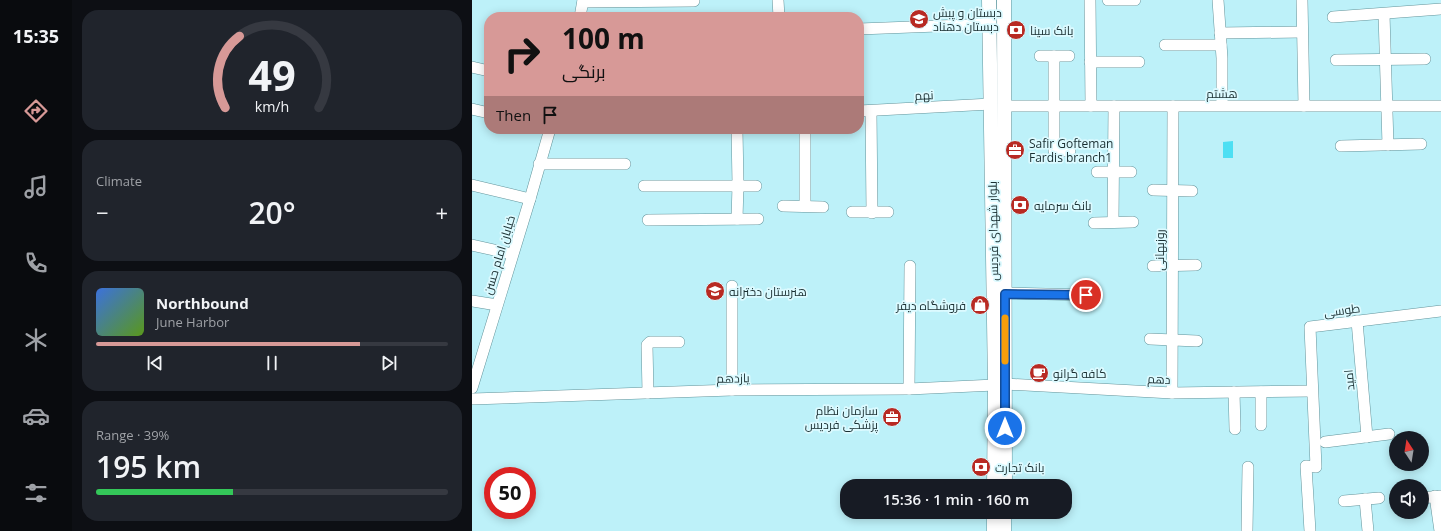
<!DOCTYPE html>
<html lang="en">
<head>
<meta charset="utf-8">
<style>
	:root { --surface:#171b24; --page:#20242c; --text:#f1f3f6; --muted:#9ea1a6; --line:#363941; --accent:#d79997 }
	body { margin:0; font-family:"Open Sans",Cairo,sans-serif; background:var(--page); color:var(--text); height:100vh; display:flex; flex-direction:column; font-size:15px; white-space:nowrap }
	* { box-sizing:border-box; margin:0 }
	p { font-size:13px; color:var(--muted) }
	.icon { flex:none; width:22px; height:22px; fill:none; stroke:currentColor; stroke-width:2; stroke-linecap:round; stroke-linejoin:round }
	.map { position:relative; flex:1; overflow:hidden }
	.details { display:flex; flex-direction:column; gap:10px; padding:10px; background:#0d0f14; width:400px }
	.details>* { flex:none }
	.guide { position:absolute; left:12px; top:12px; width:380px; height:122px; border-radius:16px; box-shadow:0 2px 10px #0003; background:#d79997; color:#111; overflow:hidden }
	.needle { width:26px; rotate:348deg }
	.fabs { position:absolute; left:917px; top:431px; display:grid; gap:8px }
	.fabs a { display:grid; place-items:center; width:40px; height:40px; border-radius:50%; background:var(--surface); box-shadow:0 2px 10px #0003; font-size:20px }
	.speed { position:absolute; left:12px; top:467px; display:flex; gap:8px; font-size:20px; font-weight:700; text-align:center }
	.speed>* { display:grid; place-content:center; width:52px; height:52px; border-radius:50%; background:var(--surface); box-shadow:0 2px 10px #0003; line-height:1 }
	.speed .limit { border:6px solid #d22; background:#fff; color:#111 }
	.pin { position:absolute; display:grid; place-items:center; width:34px; height:34px; color:#fff; margin:-17px; border:2px solid #fff; border-radius:50%; box-shadow:0 1px 4px #0007 }
	.me { position:absolute; width:44px; margin:-22px; rotate:0deg; stroke-linejoin:round; filter:drop-shadow(0 0 3px #0008) }
	.turn { display:flex; align-items:center; gap:14px; height:84px; padding:0 12px; font-size:18px }
	.turn .icon { width:52px; height:52px; stroke-width:2.5 }
	.turn b { display:block; font-size:28px; line-height:34px }
	.then { display:flex; align-items:center; height:38px; padding:0 12px; background:#0003; gap:8px; font-size:15px }
	.big { font-size:30px; font-weight:600; line-height:1.1 }
	.details .card { flex:1; display:flex; flex-direction:column; justify-content:center; gap:6px; min-width:0; padding:0 14px; border-radius:16px; background:var(--page) }
	.details .dial { align-items:center; gap:0 }
	.dial svg { height:104px; overflow:visible; fill:none; stroke:var(--line); stroke-width:7; stroke-linecap:round; text-anchor:middle }
	.dial text { fill:var(--text); stroke:none }
	.song { display:flex; align-items:center; gap:12px }
	.cover { width:48px; height:48px; border-radius:6px; background:linear-gradient(135deg,hsl(220 70% 55%),hsl(90 70% 35%)) }
	.played { height:4px; border-radius:2px; background:linear-gradient(90deg,var(--accent) 75%,var(--line) 75%) }
	.keys { display:flex; justify-content:space-around; direction:ltr }
	.heat { display:flex; justify-content:space-between; align-items:center; font-size:22px; direction:ltr }
	.charge { height:6px; border-radius:3px; background:linear-gradient(90deg,#34c759 39%,var(--line) 0) }
	.trip { position:absolute; left:368px; top:479px; width:232px; height:40px; border-radius:16px; background:var(--surface); box-shadow:0 2px 10px #0003; font-weight:600; line-height:40px; text-align:center }
	main { display:flex; flex:1; min-height:0 }
	.menu { display:flex; flex-direction:column; width:72px; justify-content:space-around; align-items:center; background:#090b0e; color:var(--muted) }
	.menu .icon { width:28px; height:28px }
	.menu .on { color:var(--accent) }
	.menu b { font-size:18px; color:var(--text) }
	.map>svg:first-child { display:block }
	.water { fill:#4ddff3 }
	.lines { fill:none; stroke-linecap:round; stroke-linejoin:round }
	.minor-casing { stroke:#63949b; stroke-width:12 }
	.major-casing { stroke:#63949b; stroke-width:15 }
	.minor { stroke:#fff; stroke-width:11 }
	.major { stroke:#fff; stroke-width:14 }
	.route-casing { stroke:#114b97; stroke-width:10 }
	.route { stroke:#1a73e8; stroke-width:7 }
	.slow { stroke:#f59e0b; stroke-width:7 }
	.labels { text-anchor:middle; dominant-baseline:central; stroke-width:3.5; stroke-linejoin:round; paint-order:stroke }
	.poi-label { font-size:12px; fill:#1a2f32; stroke:#dcfaff; text-anchor:start }
	.street-label { font-size:12px; fill:#1a2f32; stroke:#dcfaff }
</style>
</head>
<body>
<main>
<nav class="menu">
<b>15:35</b>
<svg class="icon on" aria-label="directions" viewBox="0 0 24 24"><path d="M12 3l9 9-9 9-9-9zM9 14v-3h6M13 9l2 2-2 2"/></svg>
<svg class="icon" aria-label="music" viewBox="0 0 24 24"><path d="M9 18V5l10-2v13"/><circle cx="6" cy="18" r="3"/><circle cx="16" cy="16" r="3"/></svg>
<svg class="icon" aria-label="phone" viewBox="0 0 24 24"><path d="M5 4h4l2 5-3 2q2 4 5 5l2-3 5 2v4C11 20 4 13 5 4z"/></svg>
<svg class="icon" aria-label="climate" viewBox="0 0 24 24"><path d="M12 3v18M4 7l16 10M4 17L20 7"/></svg>
<svg class="icon" aria-label="car" viewBox="0 0 24 24"><path d="M5 17H2v-5l4-1 3-4h7l3 4 3 1v5h-3M9 17h6M6 11h13"/><circle cx="7" cy="17" r="2"/><circle cx="17" cy="17" r="2"/></svg>
<svg class="icon" aria-label="filters" viewBox="0 0 24 24"><path d="M4 7h16M4 17h16"/><circle cx="9" cy="7" r="2"/><circle cx="15" cy="17" r="2"/></svg>
</nav>
<section class="details">
<div class="card dial"><svg viewBox="0 0 100 80">
<path d="M14 69A42 42 0 1 1 86 69"/>
<path d="M14 69A42 42 0 0 1 25 14" stroke="#d79997"/>
<text x="50" y="56" font-size="32" font-weight="700">49</text>
<text x="50" y="72" font-size="11">km/h</text>
</svg></div>
<div class="card"><p>Climate</p>
<div class="heat"><a>−</a><b class="big">20°</b><a>+</a></div>
</div>
<div class="card">
<div class="song"><i class="cover"></i><div><b>Northbound</b><p>June Harbor</p></div></div>
<div class="played"></div>
<div class="keys"><svg class="icon" aria-label="previous" viewBox="0 0 24 24"><path d="M18 5L8 12l10 7zM5 5v14"/></svg><svg class="icon" aria-label="pause" viewBox="0 0 24 24"><path d="M8 5v14M16 5v14"/></svg><svg class="icon" aria-label="next" viewBox="0 0 24 24"><path d="M6 5l10 7-10 7zM19 5v14"/></svg></div>
</div>
<div class="card"><p>Range · 39%</p><b class="big">195 km</b><div class="charge"></div></div>
</section>
<div class="map">
<svg width="969" height="531" viewBox="0 0 969 531">
	<rect width="100%" height="100%" fill="#bdf1f9"/>
	<!-- water -->
	<path class="water" d="M761,141v17h-10v-16z"/>
	<g class="lines">
		<!-- minor casing -->
		<g class="minor-casing">
			<g id="minor">
				<path d="M306,0l1,17"/>
				<path d="M618,0l1,106"/>
				<path d="M636,0h27"/>
				<path d="M746,0l4,58v47"/>
				<path d="M830,0l2,106"/>
				<path d="M111,2l111,-1"/>
				<path d="M912,14l4,131"/>
				<path d="M108,17l3,-17"/>
				<path d="M861,17l108,-8"/>
				<path d="M387,29l131,-5"/>
				<path d="M748,33l82,-1"/>
				<path d="M693,45h56"/>
				<path d="M568,56h29"/>
				<path d="M582,56v95h16"/>
				<path d="M864,60l89,-1"/>
				<path d="M618,62h49"/>
				<path d="M0,67l17,4"/>
				<path d="M532,106h437"/>
				<path d="M0,109l17,4"/>
				<path d="M387,111l132,-7"/>
				<path d="M399,111l1,102"/>
				<path d="M265,129l1,56 -1,34"/>
				<path d="M333,129v77"/>
				<path d="M869,146l80,-2"/>
				<path d="M67,164h86"/>
				<path d="M625,172h34"/>
				<path d="M0,185l58,14"/>
				<path d="M172,186h112"/>
				<path d="M681,190l39,1"/>
				<path d="M311,206l40,1"/>
				<path d="M380,212h36"/>
				<path d="M176,220l110,-1"/>
				<path d="M641,222l1,-116"/>
				<path d="M622,223l39,-1"/>
				<path d="M0,245l40,9"/>
				<path d="M681,266l43,-1"/>
				<path d="M260,286v104"/>
				<path d="M533,293l81,2"/>
				<path d="M0,301l25,4"/>
				<path d="M885,321l10,116"/>
				<path d="M678,339l47,2"/>
				<path d="M533,384l167,9 140,-2"/>
				<path d="M0,388l58,-189 20,-70"/>
				<path d="M437,389l1,-123"/>
				<path d="M762,392l1,37"/>
				<path d="M176,393l-1,-48 3,-3h29"/>
				<path d="M700,393l1,-287"/>
				<path d="M0,399l260,-9 177,-1 86,-4"/>
				<path d="M789,425v-33"/>
				<path d="M853,442l64,-8"/>
				<path d="M963,496l5,35"/>
				<path d="M950,498l19,-2"/>
				<path d="M893,499l3,32"/>
				<path d="M872,501l35,-3"/>
				<path d="M775,531l1,-64"/>
				<path d="M838,531l-4,-65 10,1 -6,-140 131,-16"/>
			</g>
		</g>
		<!-- major casing -->
		<g class="major-casing">
			<g id="major">
				<path d="M517,0l6,385 -1,101"/>
				<path d="M532,0l1,486"/>
				<path d="M522,531v-19"/>
				<path d="M532,531v-19"/>
			</g>
		</g>
		<!-- minor -->
		<use href="#minor" class="minor"/>
		<!-- major -->
		<use href="#major" class="major"/>
	</g>
	<g class="lines">
		<!-- route casing -->
		<g class="route-casing">
			<path id="route" d="M533,428v-134l81,1"/>
		</g>
		<!-- route -->
		<use href="#route" class="route"/>
		<!-- slow -->
		<path class="slow" d="M533,318v43"/>
	</g>
	<!-- icons -->
	<defs>
		<g id="school-disc" transform="scale(1)"><circle r="9.5" fill="#b82a23" stroke="#dcfaff"/><path d="M0-5L7-2L0 1L-7-2ZM-4 1L0 2.5L4 1V4Q0 6-4 4Z" fill="#fff"/></g>
		<g id="bank-disc" transform="scale(1)"><circle r="9.5" fill="#b82a23" stroke="#dcfaff"/><path d="M-6-4H6V4H-6ZM0-2.3a2.3 2.3 0 1 0 0 4.6a2.3 2.3 0 1 0 0-4.6Z" fill="#fff"/></g>
		<g id="office-disc" transform="scale(1)"><circle r="9.5" fill="#b82a23" stroke="#dcfaff"/><path d="M-6-3h4V-5.5h4V-3h4V5H-6ZM-1-4.5V-3h2v-1.5ZM-6 0V1H6V0Z" fill="#fff"/></g>
		<g id="shop-disc" transform="scale(1)"><circle r="9.5" fill="#b82a23" stroke="#dcfaff"/><path d="M-5-2.5h2.3a2.7 3.5 0 0 1 5.4 0H5L5.5 6h-11ZM-1.5-2.5h3a1.5 2.3 0 0 0-3 0Z" fill="#fff"/></g>
		<g id="cafe-disc" transform="scale(1)"><circle r="9.5" fill="#b82a23" stroke="#dcfaff"/><path d="M-5.5-4.5H6V0H3Q3 3.5 0 3.5H-2.5Q-5.5 3.5-5.5 0ZM3-3.2v2h1.7v-2ZM-6 4.5H4V6H-6Z" fill="#fff"/></g>
	</defs>
	<g fill-rule="evenodd">
		<use href="#school-disc" x="447" y="19"/>
		<use href="#bank-disc" x="544" y="30"/>
		<use href="#office-disc" x="543" y="150"/>
		<use href="#bank-disc" x="548" y="205"/>
		<use href="#school-disc" x="243" y="291"/>
		<use href="#shop-disc" x="508" y="305"/>
		<use href="#cafe-disc" x="567" y="373"/>
		<use href="#office-disc" x="420" y="417"/>
		<use href="#bank-disc" x="509" y="467"/>
	</g>
	<g class="labels">
		<!-- poi labels -->
		<g class="poi-label">
			<text x="461" y="12">دبستان و پبش<tspan x="461" dy="14">دبستان دهناد</tspan></text>
			<text x="558" y="30">بانک سینا</text>
			<text x="557" y="143">Safir Gofteman<tspan x="557" dy="14">Fardis branch1</tspan></text>
			<text x="562" y="205">بانک سرمایه</text>
			<text x="257" y="291">هنرستان دخترانه</text>
			<text x="494" y="305" text-anchor="end">فروشگاه دیفر</text>
			<text x="581" y="373">کافه گرانو</text>
			<text x="406" y="410" text-anchor="end">سازمان نظام<tspan x="406" dy="14">پزشکی فردیس</tspan></text>
			<text x="523" y="467">بانک تجارت</text>
		</g>
		<!-- street labels -->
		<g class="street-label">
			<text x="750" y="93">هشتم</text>
			<text transform="translate(452 95) rotate(-3)">نهم</text>
			<text transform="translate(521 231) rotate(-91)">بلوار شهدای فردیس</text>
			<text transform="translate(687 250) rotate(-90)">روزبهانی</text>
			<text transform="translate(27 255) rotate(-73)">خیابان امام حسن</text>
			<text transform="translate(870 310) rotate(-7)">طوسی</text>
			<text transform="translate(261 378) rotate(-1)">یازدهم</text>
			<text transform="translate(687 379) rotate(3)">دهم</text>
			<text transform="translate(877 380) rotate(-95)">امید</text>
		</g>
	</g>
</svg>
<div class="fabs">
<a><svg class="needle" viewBox="-14 -14 28 28"><path d="M0-13l5 13h-10z" fill="#e53935"/><path d="M0 13l5-13h-10z" fill="#9ea1a6"/></svg></a>
<a><svg class="icon" aria-label="sound" viewBox="0 0 24 24"><path d="M4 9h4l5-4v14l-5-4H4zM17 9q2 3 0 6"/></svg></a>
</div>
<div class="speed"><div class="limit">50</div></div>
<div class="pin" style="left:614px;top:295px;background:#d93025"><svg class="icon" aria-label="arrive" viewBox="0 0 24 24"><path d="M6 21V4h12l-3 4 3 4H6"/></svg></div>
<svg class="me" style="left:533px;top:428px" viewBox="-20 -20 40 40"><circle r="17" fill="#1a73e8" stroke="#fff" stroke-width="3"/><path d="M0-11L8 9 0 5-8 9z" fill="#fff"/></svg>
<div class="trip">15:36 · 1 min · 160 m</div>
<div class="guide">
<div class="turn"><svg class="icon" aria-label="right" viewBox="0 0 24 24"><path d="M7 20v-9h11M14 6l5 5-5 5"/></svg><div><b>100 m</b>برنگی</div></div>
<div class="then">Then<svg class="icon" aria-label="arrive" viewBox="0 0 24 24"><path d="M6 21V4h12l-3 4 3 4H6"/></svg></div>
</div>
</div>
</main>
</body>
</html>
